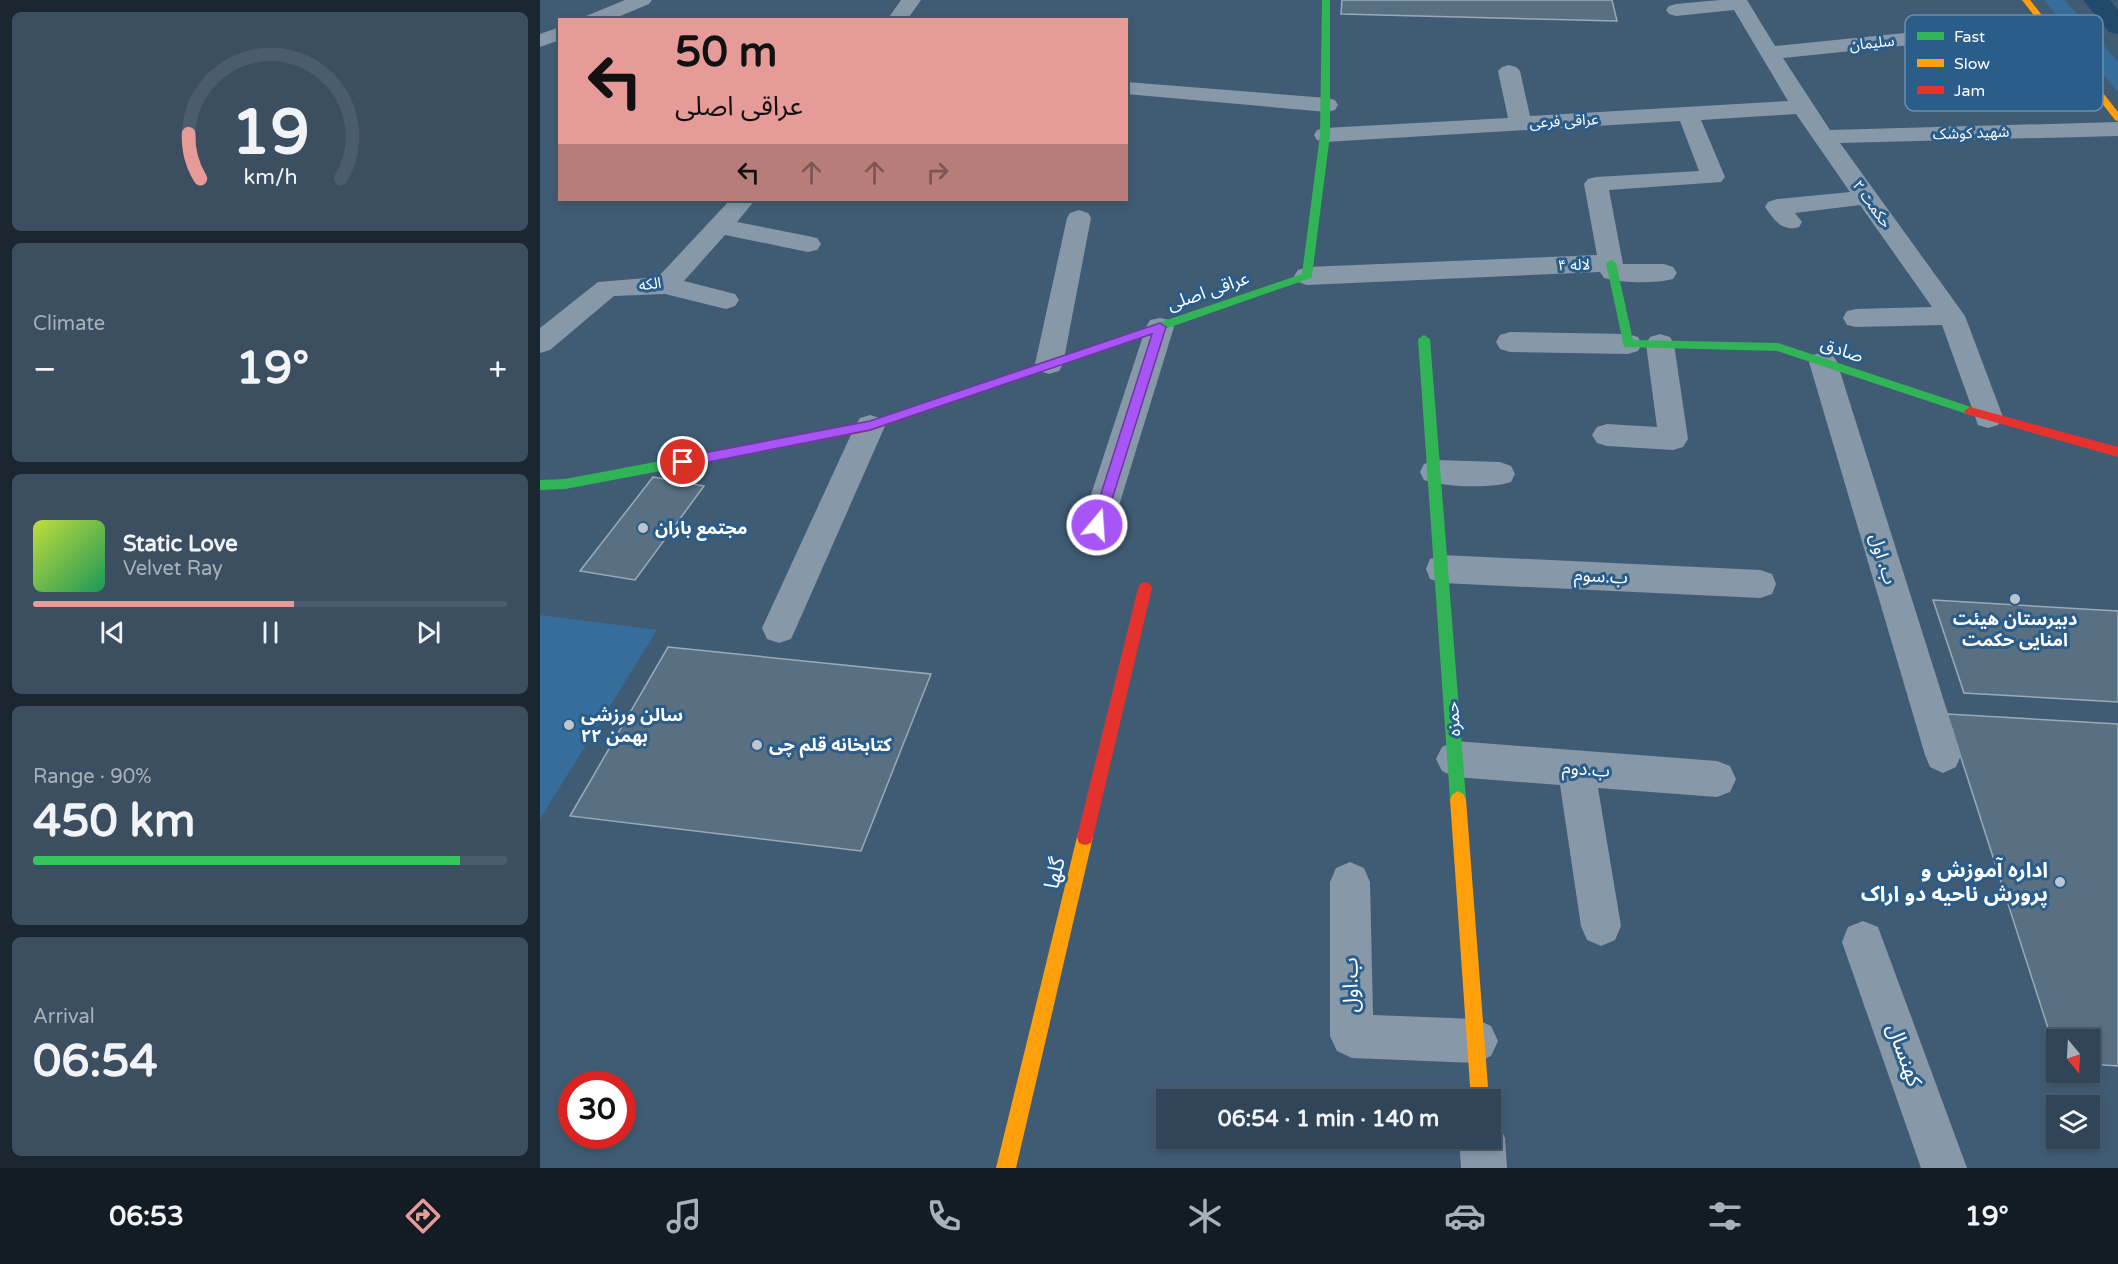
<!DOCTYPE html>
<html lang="en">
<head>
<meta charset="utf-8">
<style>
	:root { --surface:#304557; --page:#3c4f61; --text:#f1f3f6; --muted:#a8b1ba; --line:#4b5d6d; --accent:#e69b98 }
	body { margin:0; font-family:"Varela Round","Noto Sans Arabic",sans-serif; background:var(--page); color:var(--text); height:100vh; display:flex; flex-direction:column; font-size:22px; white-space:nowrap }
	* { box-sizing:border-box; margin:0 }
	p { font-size:20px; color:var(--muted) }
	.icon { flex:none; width:33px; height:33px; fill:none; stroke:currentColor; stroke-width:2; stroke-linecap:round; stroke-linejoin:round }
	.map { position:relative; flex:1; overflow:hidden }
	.sheet { display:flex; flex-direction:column; gap:12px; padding:12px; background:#1a2630; width:540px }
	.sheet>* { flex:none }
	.top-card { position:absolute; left:18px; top:18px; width:570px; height:183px; border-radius:0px; box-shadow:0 3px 9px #0003,0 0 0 2px var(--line); background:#e69b98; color:#111; overflow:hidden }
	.needle { width:39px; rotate:162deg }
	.tools { position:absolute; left:1506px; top:1029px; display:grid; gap:12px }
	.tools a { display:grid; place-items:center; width:54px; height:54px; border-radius:0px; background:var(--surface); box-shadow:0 3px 9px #0003,0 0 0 2px var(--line); font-size:30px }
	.speed { position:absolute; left:18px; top:1071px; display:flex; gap:12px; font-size:30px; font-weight:700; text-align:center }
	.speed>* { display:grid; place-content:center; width:78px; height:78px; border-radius:50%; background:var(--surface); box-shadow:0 3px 9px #0003,0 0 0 2px var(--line); line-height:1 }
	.speed .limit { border:9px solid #d22; background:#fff; color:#111 }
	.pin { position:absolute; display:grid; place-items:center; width:51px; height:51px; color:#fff; margin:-26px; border:3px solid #fff; border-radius:50%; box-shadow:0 2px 6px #0007 }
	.me { position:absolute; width:66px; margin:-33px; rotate:18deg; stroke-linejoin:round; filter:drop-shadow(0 0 4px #0008) }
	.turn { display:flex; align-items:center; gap:21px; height:126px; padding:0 18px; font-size:27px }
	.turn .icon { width:78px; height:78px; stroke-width:2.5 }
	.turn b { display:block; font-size:42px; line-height:51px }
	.lanes { display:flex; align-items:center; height:57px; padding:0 18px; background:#0003; justify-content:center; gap:30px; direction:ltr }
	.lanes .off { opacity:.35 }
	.big { font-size:45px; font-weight:700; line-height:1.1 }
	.sheet .card { flex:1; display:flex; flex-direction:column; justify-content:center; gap:9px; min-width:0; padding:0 21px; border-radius:9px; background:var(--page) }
	.sheet .dial { align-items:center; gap:0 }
	.dial svg { height:156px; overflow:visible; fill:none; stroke:var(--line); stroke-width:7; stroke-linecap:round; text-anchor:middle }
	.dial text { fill:var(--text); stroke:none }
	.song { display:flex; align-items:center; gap:18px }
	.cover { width:72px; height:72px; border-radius:9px; background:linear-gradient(135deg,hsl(70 70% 55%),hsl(150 70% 35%)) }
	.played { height:6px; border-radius:3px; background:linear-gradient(90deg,var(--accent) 55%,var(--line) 55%) }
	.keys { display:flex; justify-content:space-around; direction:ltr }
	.heat { display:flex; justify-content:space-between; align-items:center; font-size:33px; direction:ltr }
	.charge { height:9px; border-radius:4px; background:linear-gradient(90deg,#34c759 90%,var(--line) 0) }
	.trip { position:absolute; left:616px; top:1089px; width:345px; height:60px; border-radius:0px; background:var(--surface); box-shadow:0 3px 9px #0003,0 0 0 2px var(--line); font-weight:700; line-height:60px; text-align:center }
	.menu { display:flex; height:96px; justify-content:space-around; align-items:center; background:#131c23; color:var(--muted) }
	.menu .icon { width:42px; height:42px }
	.menu .selected { color:var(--accent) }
	.menu b { font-size:27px; color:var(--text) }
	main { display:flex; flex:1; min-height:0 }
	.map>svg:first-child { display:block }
	.green { fill:#366d9b }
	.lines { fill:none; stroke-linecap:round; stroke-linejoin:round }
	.canal { fill:#21496c; fill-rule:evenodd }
	.building { fill:#597083; stroke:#9baab7; stroke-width:1.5 }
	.street { fill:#8798a9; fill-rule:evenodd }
	.fast { fill:#30b455; fill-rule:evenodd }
	.slow { fill:#ff9f0a; fill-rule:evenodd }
	.jam { fill:#e5322d; fill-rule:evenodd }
	.route { fill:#a855f7; stroke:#6d37a1; stroke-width:1.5 }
	.poi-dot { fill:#bcc6ce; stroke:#2a5d8a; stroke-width:2 }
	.labels { text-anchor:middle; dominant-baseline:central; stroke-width:6; stroke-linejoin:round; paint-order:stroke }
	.far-street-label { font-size:15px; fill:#fff; stroke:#2a5d8a }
	.street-label { font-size:18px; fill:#fff; stroke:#2a5d8a }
	.poi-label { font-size:18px; font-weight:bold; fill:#fff; stroke:#2a5d8a; text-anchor:start }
	.near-poi-label { font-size:21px; font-weight:bold; fill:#fff; stroke:#2a5d8a; text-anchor:end }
	.near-street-label { font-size:21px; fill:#fff; stroke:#2a5d8a }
	.key { fill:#2a5d8a; stroke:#6a8ead; stroke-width:1.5 }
	.key-label { font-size:16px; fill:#fff }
</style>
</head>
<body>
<main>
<section class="sheet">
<div class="card dial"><svg viewBox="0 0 100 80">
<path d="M14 69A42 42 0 1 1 86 69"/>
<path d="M14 69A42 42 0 0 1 8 46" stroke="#e69b98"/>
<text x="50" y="56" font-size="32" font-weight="700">19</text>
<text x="50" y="72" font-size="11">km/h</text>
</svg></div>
<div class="card"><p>Climate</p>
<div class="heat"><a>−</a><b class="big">19°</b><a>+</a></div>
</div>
<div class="card">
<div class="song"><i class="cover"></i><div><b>Static Love</b><p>Velvet Ray</p></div></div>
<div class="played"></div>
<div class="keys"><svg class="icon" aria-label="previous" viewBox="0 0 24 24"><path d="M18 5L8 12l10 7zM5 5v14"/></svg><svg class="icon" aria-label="pause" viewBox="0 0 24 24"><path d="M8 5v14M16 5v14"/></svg><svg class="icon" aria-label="next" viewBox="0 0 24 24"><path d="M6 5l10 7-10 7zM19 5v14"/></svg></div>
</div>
<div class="card"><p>Range · 90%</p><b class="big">450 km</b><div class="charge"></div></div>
<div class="card"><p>Arrival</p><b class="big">06:54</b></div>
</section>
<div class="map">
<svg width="1578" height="1168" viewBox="0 0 1578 1168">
	<rect width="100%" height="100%" fill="#405c74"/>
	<!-- green -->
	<g class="green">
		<path d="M1504,0h21l53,62v31z"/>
		<path d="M0,615l117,15 -117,189z"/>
	</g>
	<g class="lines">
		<!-- canal -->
		<path class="canal" d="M1543,0h27l8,10v24l-9,-2z"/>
	</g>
	<!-- building -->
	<g class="building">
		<path d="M802,0h270l5,21 -276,-7z"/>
		<path d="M113,477l51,9 -69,94 -55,-9z"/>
		<path d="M1393,600l185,11v91l-154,-9z"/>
		<path d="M128,647l263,27 -70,177 -291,-35z"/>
		<path d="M1407,714l171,10v342l-28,-2v-24h-34v13z"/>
	</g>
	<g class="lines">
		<!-- street -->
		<g class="street">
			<path d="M85,0h27l-3,4 -38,16h-28l3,-4z"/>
			<path d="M361,0h20l-14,20h-20z"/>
			<path d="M1180,0h27l28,46 270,-27 7,2 3,4 -3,4 -7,2 -114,12 30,33 -4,4 -7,2 -7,-2 -33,-35 -127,13 47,72 288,-8v14l-278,7 125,173 38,101 -5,8 -10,3 -10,-3 -36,-100 -86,2 -9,-2 -4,-7 4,-7 9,-2 76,-2 -72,-102 -65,8 7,9 -3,5c-17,5 -25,-7 -34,-20l3,-5 9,-3 73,-7 -54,-78 -95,6 24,57 -4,5 -112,8 14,74h41l9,3 4,6 -4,6c-20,5 -49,4 -69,-1l-4,-6 -293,13 -9,-3 -4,-6 4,-6 9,-3 290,-12 -13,-71 4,-5 8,-2 103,-6 -19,-50 -355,21 -8,-2 -3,-5 3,-5 8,-2 183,-10 -10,-47 4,-4 7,-2 7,2 4,4 10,45 258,-15 -54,-91 -58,6 -7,-2 -3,-4 3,-4 7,-2z"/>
			<path d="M20,27v13l-20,7v-13z"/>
			<path d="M586,82l201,16 8,2 3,5 -3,5 -8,2 -201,-18z"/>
			<path d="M190,200h25l-18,22 71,14 9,2 4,6 -4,6 -9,2 -83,-17 -41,46 51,13 4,6 -4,6 -9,3 -61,-15 -51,2 -64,54 -10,3v-25l58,-46 60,-5z"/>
			<path d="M539,210l9,3 3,5 -28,146 -4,7 -10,3 -10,-3 -4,-7 32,-146 3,-5z"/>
			<path d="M620,318l10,2 4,7 -61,198 -5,9 -11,4 -11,-4 -5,-9 65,-198 4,-7z"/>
			<path d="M970,332l118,2 10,3 4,7 -4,7 -10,3 -118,-2 -10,-3 -4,-7 4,-7z"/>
			<path d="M1120,334l10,3 4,7 14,95 -5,8 -10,3 -66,-4 -10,-3 -5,-8 5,-8 10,-3 50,3 -11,-83 4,-7z"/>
			<path d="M1283,352l10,3 4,7 124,393 -5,12 -13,6 -13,-6 -5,-12 -116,-393 4,-7z"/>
			<path d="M330,415l10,3 5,8 -89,202 -5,11 -12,4 -12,-4 -5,-11 93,-202 5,-8z"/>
			<path d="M895,460l65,2 11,4 4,8 -4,8c-21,7 -66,5 -87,-2l-4,-8 4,-8z"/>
			<path d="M902,555l318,15 12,4 4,10 -4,10 -12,4 -318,-15 -12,-4 -4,-10 4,-10z"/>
			<path d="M915,741l262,20 13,5 6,13 -6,13 -13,5 -119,-9 23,138 -6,14 -14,6 -14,-6 -6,-14 -21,-141 -105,-8 -13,-6 -6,-12 6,-12z"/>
			<path d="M810,862l14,6 6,14 3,133 103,4 15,7 7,15 -7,15 -15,7 -124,-5 -15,-7 -7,-15v-154l6,-14z"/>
			<path d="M1323,921l15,6 89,241h-46l-79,-226 6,-15z"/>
			<path d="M951,1119l7,3 7,16 2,30h-46l-2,-30h32z"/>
		</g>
		<!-- fast -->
		<g class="fast">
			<path d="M782,0h8v135l-18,141 -1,2 -189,66h-8v-6l188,-64 18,-139z"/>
			<path d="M1071,260l5,3 17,77 145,3 196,65 2,3 -6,4 -193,-64 -153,-4 -18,-84z"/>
			<path d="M884,335l6,4 36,460 -3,5 -5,3 -5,-3 -3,-5 -32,-460z"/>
			<path d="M248,437l6,5 -6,5 -223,42 -25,1v-10l25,-1z"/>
		</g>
		<!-- slow -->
		<g class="slow">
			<path d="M1482,0h8l88,112v9l-3,-1z"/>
			<path d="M918,791l5,3 3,5 23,301h-18l-21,-301 3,-5z"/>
			<path d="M545,829l6,2 2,6 -77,331h-20l81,-331 2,-6z"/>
		</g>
		<!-- jam -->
		<g class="jam">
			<path d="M578,337l6,4 -2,3 -252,87 -82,16 -6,-5 6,-5 81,-15z"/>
			<path d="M1430,407l148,40v10l-152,-43 -2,-3z"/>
			<path d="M605,582l5,2 2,4 -59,249 -2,6 -6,2 -6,-2 -2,-6 61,-249 2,-4z"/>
		</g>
	</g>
	<!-- route -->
	<path class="route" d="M620,323l6,4 -62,198 -7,5 -6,-5 61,-191 -282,96 -187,37 -6,-5 6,-5 187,-36z"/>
	<!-- markers -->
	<g class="poi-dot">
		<circle cx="103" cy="528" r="6"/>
		<circle cx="1475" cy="599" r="6"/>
		<circle cx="29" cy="725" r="6"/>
		<circle cx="217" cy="745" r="6"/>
		<circle cx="1520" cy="882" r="6"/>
	</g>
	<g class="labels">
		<!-- far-street labels -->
		<g class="far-street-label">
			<text transform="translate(1332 43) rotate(-6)">سلیمان</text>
			<text transform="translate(1024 121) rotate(-3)">عراقی فرعی</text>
			<text transform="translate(1431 133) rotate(-2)">شهید کوشک</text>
			<text transform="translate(1332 204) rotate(54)">حکمت ۲</text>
			<text transform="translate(1034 265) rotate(-2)">لاله ۴</text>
			<text transform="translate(110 284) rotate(-8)">الکه</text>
		</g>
		<!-- street labels -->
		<g class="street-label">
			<text transform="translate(668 291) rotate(-19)">عراقی اصلی</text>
			<text transform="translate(1302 350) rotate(18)">صادق</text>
			<text transform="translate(1343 559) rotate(73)">ب. اول</text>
			<text transform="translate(1061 576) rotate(3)">ب.سوم</text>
			<text transform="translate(913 719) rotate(-94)">حمزه</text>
			<text transform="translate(1046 769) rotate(4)">ب.دوم</text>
		</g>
		<!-- poi labels -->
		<g class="poi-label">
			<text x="115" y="528">مجتمع باران</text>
			<text x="1475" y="619" text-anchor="middle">دبیرستان هیئت<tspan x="1475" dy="21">امنایی حکمت</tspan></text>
			<text x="41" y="715">سالن ورزشی<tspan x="41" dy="21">۲۲ بهمن</tspan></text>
			<text x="229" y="745">کتابخانه قلم چی</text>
		</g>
		<!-- near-poi labels -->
		<g class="near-poi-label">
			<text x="1508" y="870">اداره آموزش و<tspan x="1508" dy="24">پرورش ناحیه دو اراک</tspan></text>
		</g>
		<!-- near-street labels -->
		<g class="near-street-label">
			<text transform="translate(515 873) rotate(-77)">گلها</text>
			<text transform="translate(811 985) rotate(-91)">ب.اول</text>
			<text transform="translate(1364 1055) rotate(70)">کهنسال</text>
		</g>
	</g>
	<!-- legend -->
	<rect x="1365" y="15" width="198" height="96" rx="9" class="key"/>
	<rect x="1377" y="32" width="27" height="8" fill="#30b455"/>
	<rect x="1377" y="59" width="27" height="8" fill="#ff9f0a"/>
	<rect x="1377" y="86" width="27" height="8" fill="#e5322d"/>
	<g class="key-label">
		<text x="1414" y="42">Fast</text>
		<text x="1414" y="69">Slow</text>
		<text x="1414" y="96">Jam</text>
	</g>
</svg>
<div class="tools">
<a><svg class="needle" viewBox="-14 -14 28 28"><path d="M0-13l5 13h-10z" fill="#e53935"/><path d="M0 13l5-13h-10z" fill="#a8b1ba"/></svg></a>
<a><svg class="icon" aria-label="layers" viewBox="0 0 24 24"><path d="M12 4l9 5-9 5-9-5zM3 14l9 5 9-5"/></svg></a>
</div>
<div class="speed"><div class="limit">30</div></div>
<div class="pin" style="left:143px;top:462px;background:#d93025"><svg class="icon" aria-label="arrive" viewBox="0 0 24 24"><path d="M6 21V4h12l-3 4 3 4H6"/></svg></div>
<svg class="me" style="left:557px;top:525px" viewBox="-20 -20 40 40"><circle r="17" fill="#a855f7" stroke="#fff" stroke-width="3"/><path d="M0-11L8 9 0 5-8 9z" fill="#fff"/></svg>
<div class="trip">06:54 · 1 min · 140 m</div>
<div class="top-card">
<div class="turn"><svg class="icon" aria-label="left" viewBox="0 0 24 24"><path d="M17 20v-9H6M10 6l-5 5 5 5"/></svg><div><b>50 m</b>عراقی اصلی</div></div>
<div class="lanes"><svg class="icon" aria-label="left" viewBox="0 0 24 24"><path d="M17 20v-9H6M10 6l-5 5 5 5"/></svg><svg class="icon off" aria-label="ahead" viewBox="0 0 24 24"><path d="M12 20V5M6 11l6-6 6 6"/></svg><svg class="icon off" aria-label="ahead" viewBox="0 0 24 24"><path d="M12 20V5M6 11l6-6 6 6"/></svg><svg class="icon off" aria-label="right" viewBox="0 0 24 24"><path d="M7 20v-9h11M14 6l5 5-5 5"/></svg></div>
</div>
</div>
</main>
<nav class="menu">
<b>06:53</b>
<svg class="icon selected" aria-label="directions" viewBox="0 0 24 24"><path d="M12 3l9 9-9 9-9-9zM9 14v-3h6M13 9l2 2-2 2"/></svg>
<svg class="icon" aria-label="music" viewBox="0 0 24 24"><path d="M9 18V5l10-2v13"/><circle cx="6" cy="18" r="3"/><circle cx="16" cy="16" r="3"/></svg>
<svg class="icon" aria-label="phone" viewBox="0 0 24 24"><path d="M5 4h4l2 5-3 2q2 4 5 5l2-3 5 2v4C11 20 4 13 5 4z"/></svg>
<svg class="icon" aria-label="climate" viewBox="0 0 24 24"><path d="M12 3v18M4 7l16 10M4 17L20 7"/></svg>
<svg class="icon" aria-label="car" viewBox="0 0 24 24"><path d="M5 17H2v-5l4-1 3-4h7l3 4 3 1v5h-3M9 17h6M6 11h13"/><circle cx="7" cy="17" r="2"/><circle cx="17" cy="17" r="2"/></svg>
<svg class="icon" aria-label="filters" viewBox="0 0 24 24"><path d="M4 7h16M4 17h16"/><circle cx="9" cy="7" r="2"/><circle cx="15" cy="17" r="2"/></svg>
<b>19°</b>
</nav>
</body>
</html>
